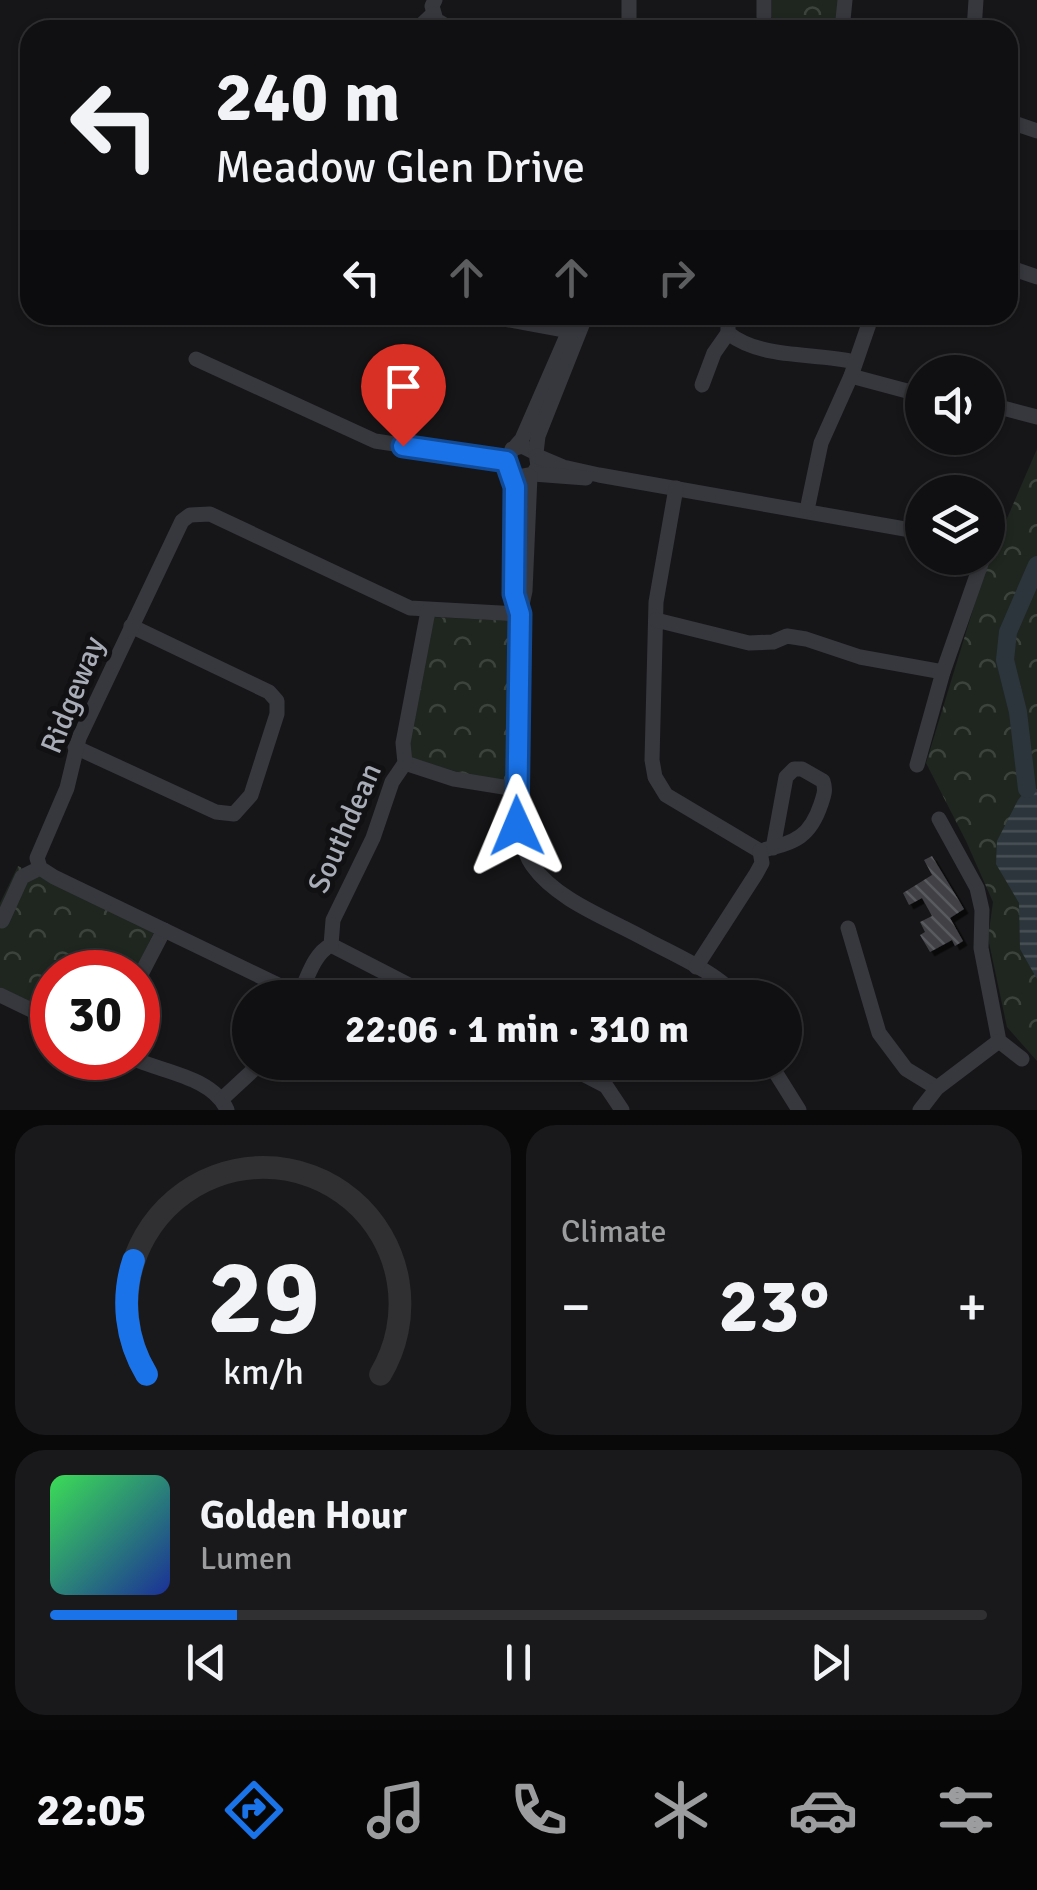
<!DOCTYPE html>
<html lang="en">
<head>
<meta charset="utf-8">
<style>
	:root { --surface:#101012; --page:#19191b; --text:#f1f3f6; --muted:#9c9d9f; --line:#303032; --accent:#1a73e8 }
	body { margin:0; font-family:Signika,sans-serif; background:var(--page); color:var(--text); height:100vh; display:flex; flex-direction:column; font-size:38px; white-space:nowrap }
	* { box-sizing:border-box; margin:0 }
	p { font-size:32px; color:var(--muted) }
	.icon { flex:none; width:55px; height:55px; fill:none; stroke:currentColor; stroke-width:2; stroke-linecap:round; stroke-linejoin:round }
	.map { position:relative; height:1110px; overflow:hidden }
	.panel { display:flex; flex-direction:column; gap:15px; padding:15px; background:#09090a; flex:1 }
	.panel>* { flex:none }
	.hud { position:absolute; left:20px; top:20px; width:998px; height:305px; border-radius:30px; box-shadow:0 2px 8px #0004,0 0 0 2px var(--line); background:#101012; color:var(--text); overflow:hidden }
	.fabs { position:absolute; left:905px; top:355px; display:grid; gap:20px }
	.fabs a { display:grid; place-items:center; width:100px; height:100px; border-radius:50%; background:var(--surface); box-shadow:0 2px 8px #0004,0 0 0 2px var(--line); font-size:50px }
	.speed { position:absolute; left:30px; top:950px; display:flex; gap:20px; font-size:50px; font-weight:700; text-align:center }
	.speed>* { display:grid; place-content:center; width:130px; height:130px; border-radius:50%; background:var(--surface); box-shadow:0 2px 8px #0004,0 0 0 2px var(--line); line-height:1 }
	.speed .limit { border:15px solid #d22; background:#fff; color:#111 }
	.pin { position:absolute; display:grid; place-items:center; width:85px; height:85px; color:#fff; margin:-102px -42px; border-radius:50% 50% 50% 0; rotate:-45deg; box-shadow:0 0 10px #0007 }
	.pin .icon { rotate:45deg }
	.me { position:absolute; width:110px; margin:-55px; rotate:359deg; stroke-linejoin:round; filter:drop-shadow(0 0 8px #0008) }
	.turn { display:flex; align-items:center; gap:35px; height:210px; padding:0 30px; font-size:45px }
	.turn .icon { width:130px; height:130px; stroke-width:2.5 }
	.turn b { display:block; font-size:70px; line-height:85px }
	.lanes { display:flex; align-items:center; height:95px; padding:0 30px; background:#0003; justify-content:center; gap:50px; direction:ltr }
	.lanes .off { opacity:.35 }
	.big { font-size:75px; font-weight:700; line-height:1.1 }
	.panel .card { flex:1; display:flex; flex-direction:column; justify-content:center; gap:15px; min-width:0; padding:0 35px; border-radius:30px; background:var(--page) }
	.panel .dial { align-items:center; gap:0 }
	.dial svg { height:260px; overflow:visible; fill:none; stroke:var(--line); stroke-width:7; stroke-linecap:round; text-anchor:middle }
	.dial text { fill:var(--text); stroke:none }
	.song { display:flex; align-items:center; gap:30px }
	.cover { width:120px; height:120px; border-radius:15px; background:linear-gradient(135deg,hsl(130 70% 55%),hsl(230 70% 35%)) }
	.played { height:10px; border-radius:5px; background:linear-gradient(90deg,var(--accent) 20%,var(--line) 20%) }
	.keys { display:flex; justify-content:space-around; direction:ltr }
	.heat { display:flex; justify-content:space-between; align-items:center; font-size:55px; direction:ltr }
	.panel .tiles { flex:1; display:grid; gap:15px; grid-template-columns:1fr 1fr }
	.card:last-child { grid-column:span 2 }
	.trip { position:absolute; left:232px; top:980px; width:570px; height:100px; border-radius:50px; background:var(--surface); box-shadow:0 2px 8px #0004,0 0 0 2px var(--line); font-weight:700; line-height:100px; text-align:center }
	.tab-bar { display:flex; height:160px; justify-content:space-around; align-items:center; background:#060607; color:var(--muted) }
	.tab-bar .icon { width:70px; height:70px }
	.tab-bar .active { color:var(--accent) }
	.tab-bar b { font-size:45px; color:var(--text) }
	.map>svg:first-child { display:block }
	.forest { fill:url(#forest-crowns) }
	.water { fill:url(#water-rules) }
	.lines { fill:none; stroke-linecap:round; stroke-linejoin:round }
	.river { stroke:#2c353c; stroke-width:18 }
	.building { fill:url(#building-back-hatch); filter:url(#shadow) }
	.minor { stroke:#37383d; stroke-width:15 }
	.route-casing { stroke:#114b97; stroke-width:25 }
	.route { stroke:#1a73e8; stroke-width:18 }
	.labels { text-anchor:middle; dominant-baseline:central; stroke-width:10; stroke-linejoin:round; paint-order:stroke }
	.street-label { font-size:30px; fill:#a8adb8; stroke:#111113 }
</style>
</head>
<body>
<div class="map">
<svg width="1037" height="1110" viewBox="0 0 1037 1110">
	<defs>
		<pattern id="forest-crowns" width="20" height="18" patternUnits="userSpaceOnUse" patternTransform="scale(2.5)"><rect width="20" height="18" fill="#1e261f"/><path d="M2 6a3 3 0 1 1 6 0M12 15a3 3 0 1 1 6 0" fill="none" stroke="#3c433d"/></pattern>
		<pattern id="water-rules" width="6" height="5" patternUnits="userSpaceOnUse" patternTransform="scale(2.5)"><rect width="6" height="5" fill="#2c353c"/><path d="M0 2.5h6" fill="none" stroke="#485056"/></pattern>
		<pattern id="building-back-hatch" width="6" height="6" patternUnits="userSpaceOnUse" patternTransform="scale(2.5)"><rect width="6" height="6" fill="#404145"/><path d="M-1 5l2 2M0 0l6 6M5-1l2 2" fill="none" stroke="#595a5e"/></pattern>
		<filter id="shadow"><feDropShadow dx="4.5" dy="4.5" stdDeviation="0" flood-color="#0009"/></filter>
	</defs>
	<rect width="100%" height="100%" fill="#161618"/>
	<!-- forest -->
	<g class="forest">
		<path d="M772,0h67l-3,30h-64z"/>
		<path d="M1037,449v612l-30,-34 -19,-89 5,-36 -27,-61 -40,-78 60,-196z"/>
		<path d="M432,617l81,4 -5,166 -97,-29 -2,-10z"/>
		<path d="M18,866l136,66 -19,40h-83v40l-52,-25v-84z"/>
	</g>
	<!-- water -->
	<path class="water" d="M1027,789h10v190l-17,-30 -1,-46 -23,-39 1,-23 21,-41z"/>
	<g class="lines">
		<!-- river -->
		<path class="river" d="M1027,789l-9,-77 -13,-52 3,-28 29,-67"/>
	</g>
	<!-- building -->
	<path class="building" d="M932,856l32,53 -14,9 13,23 -8,5 -3,-6 -22,12 -10,-17 5,-3 -5,-10 12,-6 -10,-18 -13,7 -6,-12 29,-18 -8,-15z"/>
	<g class="lines">
		<!-- minor -->
		<g class="minor">
			<path d="M435,0l-3,6 4,14 17,10"/>
			<path d="M764,17v-17"/>
			<path d="M416,30l17,-16"/>
			<path d="M629,30v-30"/>
			<path d="M842,30l3,-30"/>
			<path d="M974,30l2,-30"/>
			<path d="M1008,121l29,10"/>
			<path d="M1008,267l29,10"/>
			<path d="M482,315l88,16"/>
			<path d="M728,315v18c34,27 87,19 127,29"/>
			<path d="M196,359l179,82 131,20"/>
			<path d="M851,376l56,15 15,-1"/>
			<path d="M702,385l12,-32 14,-20"/>
			<path d="M988,404l49,13"/>
			<path d="M512,449l10,-3 14,7 2,13 -5,8 -16,3c-19,-12 -7,-25 5,-38l54,-124"/>
			<path d="M536,453l2,-17 48,-121"/>
			<path d="M537,456l26,11 36,8 323,57"/>
			<path d="M510,472l5,15v109"/>
			<path d="M533,474l53,4"/>
			<path d="M530,476l-5,115 -5,23c-2,54 -16,212 12,251 25,36 78,54 115,75 24,13 75,35 90,58"/>
			<path d="M676,488l-20,114 -4,158 3,17 11,18 94,56"/>
			<path d="M807,510l14,-67 30,-67 21,-61"/>
			<path d="M656,620l93,23 24,-1 14,-6 19,3 54,18 83,15"/>
			<path d="M75,747l141,65 18,2 17,-19 26,-81v-13l-8,-9 -138,-66"/>
			<path d="M405,763l49,16 62,10"/>
			<path d="M917,765l26,-93 40,-114"/>
			<path d="M939,819l38,69 5,22 -1,38 18,93 23,18"/>
			<path d="M760,851c33,-9 49,-11 61,-47 3,-9 5,-14 2,-23l-21,-12h-8l-8,8 -13,71"/>
			<path d="M2,921l20,-44 18,-9"/>
			<path d="M848,928l31,105 27,36 31,19"/>
			<path d="M331,945l103,53"/>
			<path d="M696,967l60,-93 6,-11 -2,-12"/>
			<path d="M138,980l26,-50"/>
			<path d="M0,995l52,25"/>
			<path d="M299,995l-245,-118 -14,-9 -3,-10 30,-70 12,-50 103,-217 8,-6 20,-1 200,94 110,6"/>
			<path d="M298,998c9,-18 15,-44 33,-53l2,-25 40,-82 19,-56 13,-19 -2,-20 25,-132"/>
			<path d="M132,1058c30,14 81,19 95,52"/>
			<path d="M560,1062l46,24 16,24"/>
			<path d="M769,1062l30,48"/>
			<path d="M222,1099l40,-37"/>
			<path d="M920,1110l17,-22 62,-47"/>
		</g>
	</g>
	<g class="lines">
		<!-- route casing -->
		<g class="route-casing">
			<path id="route" d="M403,446l103,15 9,26 -1,107 6,20 -3,212"/>
		</g>
		<!-- route -->
		<use href="#route" class="route"/>
	</g>
	<g class="labels">
		<!-- street labels -->
		<g class="street-label">
			<text transform="translate(73 695) rotate(-68)">Ridgeway</text>
			<text transform="translate(345 828) rotate(-66)">Southdean</text>
		</g>
	</g>
</svg>
<div class="fabs">
<a><svg class="icon" aria-label="sound" viewBox="0 0 24 24"><path d="M4 9h4l5-4v14l-5-4H4zM17 9q2 3 0 6"/></svg></a>
<a><svg class="icon" aria-label="layers" viewBox="0 0 24 24"><path d="M12 4l9 5-9 5-9-5zM3 14l9 5 9-5"/></svg></a>
</div>
<div class="speed"><div class="limit">30</div></div>
<div class="pin" style="left:403px;top:446px;background:#d93025"><svg class="icon" aria-label="arrive" viewBox="0 0 24 24"><path d="M6 21V4h12l-3 4 3 4H6"/></svg></div>
<svg class="me" style="left:517px;top:826px" viewBox="-20 -20 40 40"><path d="M0-17L14 15 0 8-14 15z" fill="#1a73e8" stroke="#fff" stroke-width="4"/></svg>
<div class="trip">22:06 · 1 min · 310 m</div>
<div class="hud">
<div class="turn"><svg class="icon" aria-label="left" viewBox="0 0 24 24"><path d="M17 20v-9H6M10 6l-5 5 5 5"/></svg><div><b>240 m</b>Meadow Glen Drive</div></div>
<div class="lanes"><svg class="icon" aria-label="left" viewBox="0 0 24 24"><path d="M17 20v-9H6M10 6l-5 5 5 5"/></svg><svg class="icon off" aria-label="ahead" viewBox="0 0 24 24"><path d="M12 20V5M6 11l6-6 6 6"/></svg><svg class="icon off" aria-label="ahead" viewBox="0 0 24 24"><path d="M12 20V5M6 11l6-6 6 6"/></svg><svg class="icon off" aria-label="right" viewBox="0 0 24 24"><path d="M7 20v-9h11M14 6l5 5-5 5"/></svg></div>
</div>
</div>
<section class="panel">
<div class="tiles">
<div class="card dial"><svg viewBox="0 0 100 80">
<path d="M14 69A42 42 0 1 1 86 69"/>
<path d="M14 69A42 42 0 0 1 10 34" stroke="#1a73e8"/>
<text x="50" y="56" font-size="32" font-weight="700">29</text>
<text x="50" y="72" font-size="11">km/h</text>
</svg></div>
<div class="card"><p>Climate</p>
<div class="heat"><a>−</a><b class="big">23°</b><a>+</a></div>
</div>
<div class="card">
<div class="song"><i class="cover"></i><div><b>Golden Hour</b><p>Lumen</p></div></div>
<div class="played"></div>
<div class="keys"><svg class="icon" aria-label="previous" viewBox="0 0 24 24"><path d="M18 5L8 12l10 7zM5 5v14"/></svg><svg class="icon" aria-label="pause" viewBox="0 0 24 24"><path d="M8 5v14M16 5v14"/></svg><svg class="icon" aria-label="next" viewBox="0 0 24 24"><path d="M6 5l10 7-10 7zM19 5v14"/></svg></div>
</div>
</div>
</section>
<nav class="tab-bar">
<b>22:05</b>
<svg class="icon active" aria-label="directions" viewBox="0 0 24 24"><path d="M12 3l9 9-9 9-9-9zM9 14v-3h6M13 9l2 2-2 2"/></svg>
<svg class="icon" aria-label="music" viewBox="0 0 24 24"><path d="M9 18V5l10-2v13"/><circle cx="6" cy="18" r="3"/><circle cx="16" cy="16" r="3"/></svg>
<svg class="icon" aria-label="phone" viewBox="0 0 24 24"><path d="M5 4h4l2 5-3 2q2 4 5 5l2-3 5 2v4C11 20 4 13 5 4z"/></svg>
<svg class="icon" aria-label="climate" viewBox="0 0 24 24"><path d="M12 3v18M4 7l16 10M4 17L20 7"/></svg>
<svg class="icon" aria-label="car" viewBox="0 0 24 24"><path d="M5 17H2v-5l4-1 3-4h7l3 4 3 1v5h-3M9 17h6M6 11h13"/><circle cx="7" cy="17" r="2"/><circle cx="17" cy="17" r="2"/></svg>
<svg class="icon" aria-label="filters" viewBox="0 0 24 24"><path d="M4 7h16M4 17h16"/><circle cx="9" cy="7" r="2"/><circle cx="15" cy="17" r="2"/></svg>
</nav>
</body>
</html>
